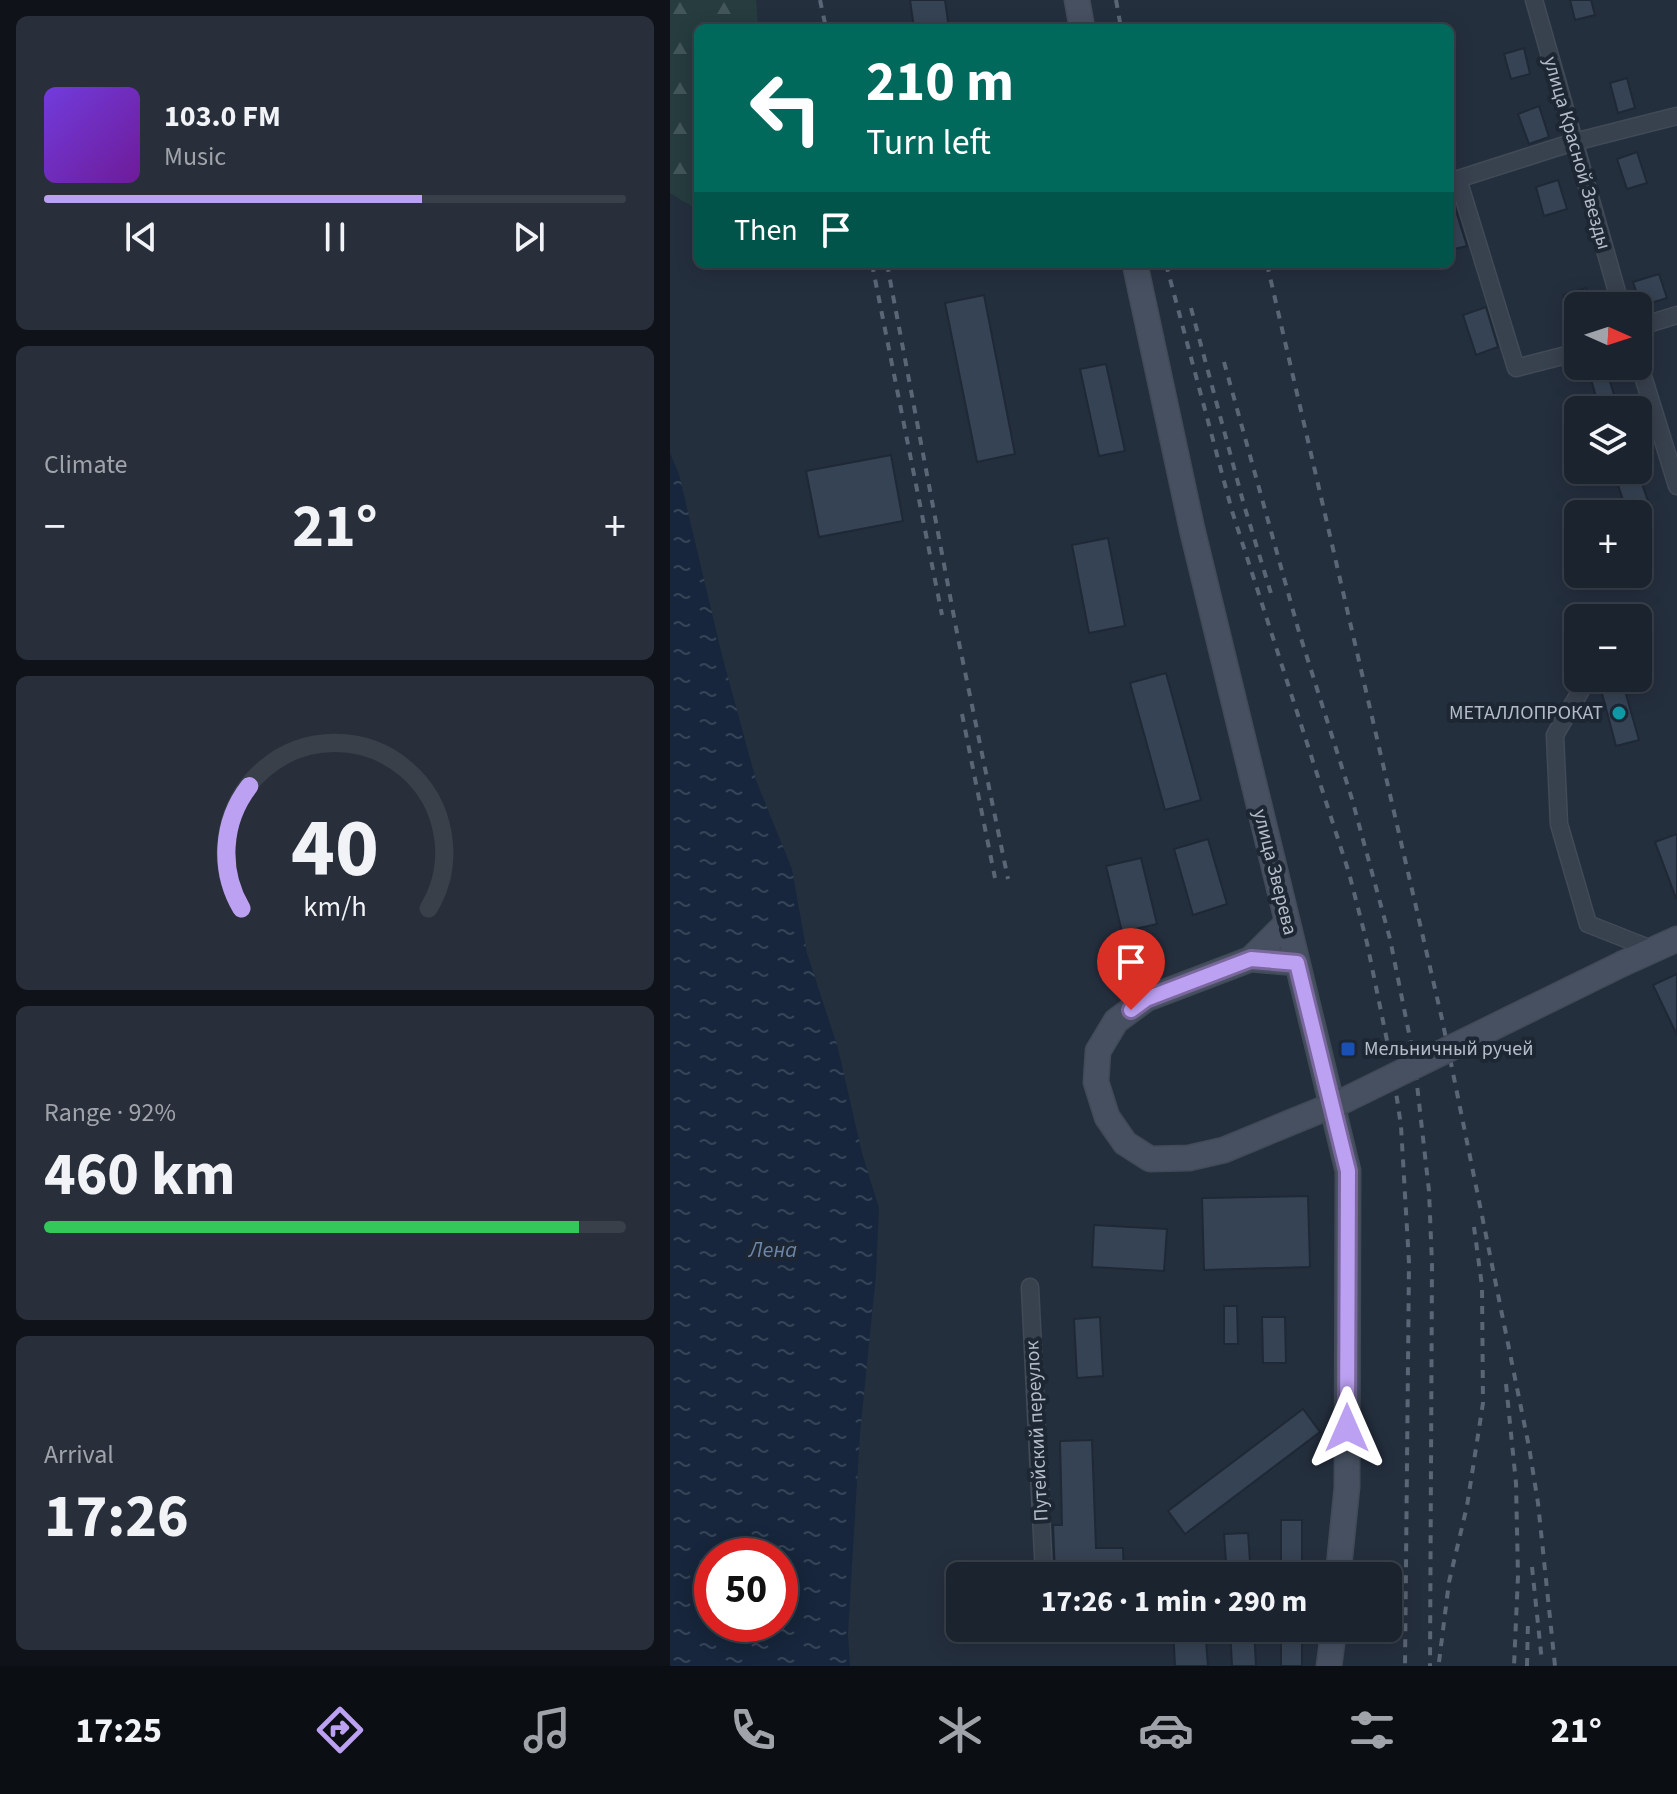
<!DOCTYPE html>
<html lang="en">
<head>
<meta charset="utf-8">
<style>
	:root { --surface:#1b232e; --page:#282f3a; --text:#f1f3f6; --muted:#a0a4aa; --line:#39404a; --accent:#bca0f2 }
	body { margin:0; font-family:"Source Sans 3",sans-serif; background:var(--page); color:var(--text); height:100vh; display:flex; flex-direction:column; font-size:30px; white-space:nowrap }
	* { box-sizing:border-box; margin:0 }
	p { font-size:26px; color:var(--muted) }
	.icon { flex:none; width:44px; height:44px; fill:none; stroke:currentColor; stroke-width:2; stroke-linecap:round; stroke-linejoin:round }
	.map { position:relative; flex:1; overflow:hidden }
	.drawer { display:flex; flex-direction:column; gap:16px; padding:16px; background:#0f1319; width:670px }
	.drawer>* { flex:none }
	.top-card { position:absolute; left:24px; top:24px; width:760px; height:244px; border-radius:12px; box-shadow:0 4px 20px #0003,0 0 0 2px var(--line); background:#00695c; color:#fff; overflow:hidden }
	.needle { width:52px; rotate:93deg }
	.controls { position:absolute; left:894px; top:292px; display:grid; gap:16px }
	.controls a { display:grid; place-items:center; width:88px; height:88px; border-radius:12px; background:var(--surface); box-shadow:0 4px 20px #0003,0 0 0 2px var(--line); font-size:40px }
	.speed { position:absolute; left:24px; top:1538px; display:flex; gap:16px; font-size:40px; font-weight:700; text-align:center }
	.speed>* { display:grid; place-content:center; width:104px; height:104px; border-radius:50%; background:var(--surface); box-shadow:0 4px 20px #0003,0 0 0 2px var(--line); line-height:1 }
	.speed .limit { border:12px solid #d22; background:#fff; color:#111 }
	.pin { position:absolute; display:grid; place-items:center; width:68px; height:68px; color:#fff; margin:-82px -34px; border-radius:50% 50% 50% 0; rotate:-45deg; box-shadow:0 0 8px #0007 }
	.pin .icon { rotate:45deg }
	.me { position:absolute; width:88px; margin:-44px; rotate:0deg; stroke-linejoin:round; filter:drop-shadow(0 0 6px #0008) }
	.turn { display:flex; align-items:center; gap:28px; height:168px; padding:0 40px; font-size:36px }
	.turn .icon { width:104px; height:104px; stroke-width:2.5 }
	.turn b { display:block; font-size:56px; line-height:68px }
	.then { display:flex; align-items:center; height:76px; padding:0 40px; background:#0003; gap:16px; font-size:30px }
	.big { font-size:60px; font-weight:700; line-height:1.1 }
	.drawer .card { flex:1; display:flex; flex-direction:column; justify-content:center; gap:12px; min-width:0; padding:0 28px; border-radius:12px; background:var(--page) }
	.drawer .dial { align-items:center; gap:0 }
	.dial svg { height:208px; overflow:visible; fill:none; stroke:var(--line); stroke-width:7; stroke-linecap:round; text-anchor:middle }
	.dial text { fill:var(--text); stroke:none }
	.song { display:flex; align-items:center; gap:24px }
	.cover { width:96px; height:96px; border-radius:12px; background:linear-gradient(135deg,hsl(260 70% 55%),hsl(280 70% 35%)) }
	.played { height:8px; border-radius:4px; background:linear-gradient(90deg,var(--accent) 65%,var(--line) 65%) }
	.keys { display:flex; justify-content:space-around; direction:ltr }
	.heat { display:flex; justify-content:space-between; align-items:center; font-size:44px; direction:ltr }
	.charge { height:12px; border-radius:6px; background:linear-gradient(90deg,#34c759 92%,var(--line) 0) }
	.trip { position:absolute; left:276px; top:1562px; width:456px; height:80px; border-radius:12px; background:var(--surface); box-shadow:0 4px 20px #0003,0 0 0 2px var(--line); font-weight:700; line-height:80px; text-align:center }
	.menu { display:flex; height:128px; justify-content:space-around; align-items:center; background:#0b0e12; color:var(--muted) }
	.menu .icon { width:56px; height:56px }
	.menu .on { color:var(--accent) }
	.menu b { font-size:36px; color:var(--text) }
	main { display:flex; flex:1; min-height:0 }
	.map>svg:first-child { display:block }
	.forest { fill:url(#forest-firs) }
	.water { fill:url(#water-ripples); fill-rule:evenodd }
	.building { fill:#364354; stroke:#1f2835; stroke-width:2 }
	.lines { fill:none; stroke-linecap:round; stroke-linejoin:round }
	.street-casing { stroke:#414a57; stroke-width:19 }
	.secondary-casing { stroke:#414a57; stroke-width:27 }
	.street { stroke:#38414e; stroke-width:16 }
	.secondary { stroke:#465061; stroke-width:24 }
	.rail { stroke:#5a6575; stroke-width:4; stroke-dasharray:8 8; stroke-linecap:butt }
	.secondary-bridge-casing { stroke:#414a57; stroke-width:27; stroke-linecap:butt }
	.secondary-bridge { stroke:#465061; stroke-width:24 }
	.route-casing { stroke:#7a689d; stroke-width:20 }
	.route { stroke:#bca0f2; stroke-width:14 }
	.culture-dot { fill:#0f9aa8; stroke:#1d2633; stroke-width:3 }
	.transit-dot { fill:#1a4fb4; stroke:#1d2633; stroke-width:3 }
	.labels { text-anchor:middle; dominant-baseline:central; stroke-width:8; stroke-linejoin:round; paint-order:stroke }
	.street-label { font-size:20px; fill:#b4bcc9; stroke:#1d2633 }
	.poi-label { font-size:20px; fill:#b4bcc9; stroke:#1d2633; text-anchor:end }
	.water-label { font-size:22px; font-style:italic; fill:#6d86a8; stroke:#1d2633 }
</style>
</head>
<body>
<main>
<section class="drawer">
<div class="card">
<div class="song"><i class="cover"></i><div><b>103.0 FM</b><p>Music</p></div></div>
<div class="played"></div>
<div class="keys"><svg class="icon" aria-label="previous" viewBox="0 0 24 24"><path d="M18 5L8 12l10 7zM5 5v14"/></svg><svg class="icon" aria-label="pause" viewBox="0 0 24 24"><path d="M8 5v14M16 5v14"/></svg><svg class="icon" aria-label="next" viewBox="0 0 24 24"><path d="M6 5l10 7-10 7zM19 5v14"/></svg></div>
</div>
<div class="card"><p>Climate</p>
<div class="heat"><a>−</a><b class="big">21°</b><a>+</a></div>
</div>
<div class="card dial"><svg viewBox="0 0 100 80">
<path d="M14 69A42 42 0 1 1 86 69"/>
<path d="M14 69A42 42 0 0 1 17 22" stroke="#bca0f2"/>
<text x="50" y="56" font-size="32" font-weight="700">40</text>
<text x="50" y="72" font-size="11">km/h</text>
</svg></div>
<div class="card"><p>Range · 92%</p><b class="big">460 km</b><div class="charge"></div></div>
<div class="card"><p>Arrival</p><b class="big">17:26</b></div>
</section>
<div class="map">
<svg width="1007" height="1666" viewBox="0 0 1007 1666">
	<defs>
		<pattern id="forest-firs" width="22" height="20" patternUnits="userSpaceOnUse" patternTransform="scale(2)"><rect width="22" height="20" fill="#263c3f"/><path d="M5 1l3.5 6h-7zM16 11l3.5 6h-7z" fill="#435659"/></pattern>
		<pattern id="water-ripples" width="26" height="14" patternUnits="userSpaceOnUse" patternTransform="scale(2)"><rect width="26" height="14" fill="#17263c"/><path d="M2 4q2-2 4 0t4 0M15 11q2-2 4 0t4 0" fill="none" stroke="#364457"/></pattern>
	</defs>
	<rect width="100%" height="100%" fill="#242f3e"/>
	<!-- forest -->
	<path class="forest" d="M0,0h86l2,28h-60v182l-28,-17z"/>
	<!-- water -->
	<path class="water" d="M0,453l9,21 43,181 34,125 36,89 15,84 31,95 24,105 17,55 -3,67 -16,159 -12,200 2,32h-180zM42,1556h68v68h-68z"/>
	<!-- building -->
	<g class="building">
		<path d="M240,0h35l4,28h-35z"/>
		<path d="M900,0h21l4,15 -20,5z"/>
		<path d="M854,48l6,26 -19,5 -7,-25z"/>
		<path d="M957,78l8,30 -17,5 -8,-30z"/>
		<path d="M869,106l10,31 -20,7 -11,-30z"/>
		<path d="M967,152l10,31 -20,6 -10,-30z"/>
		<path d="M888,180l9,29 -23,7 -8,-29z"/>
		<path d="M785,208l12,38 -17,4v-41z"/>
		<path d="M989,274l8,24 -26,8 -8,-24z"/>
		<path d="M916,288l5,18h-13v30h-3l-12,-41z"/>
		<path d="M314,295l31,159 -38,8 -32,-159z"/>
		<path d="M816,307l12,40 -22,8 -13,-40z"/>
		<path d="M436,364l19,87 -26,5 -19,-87z"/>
		<path d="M936,368l8,27 -17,5 -8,-27z"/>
		<path d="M221,455l12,66 -84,16 -13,-66z"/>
		<path d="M962,470h5l11,31 -22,8 -11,-33z"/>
		<path d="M438,538l17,88 -36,7 -17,-88z"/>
		<path d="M496,673l35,127 -36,10 -35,-127z"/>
		<path d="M952,680l17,60 -23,6 -16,-60z"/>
		<path d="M1007,834v64h-1l-21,-56z"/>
		<path d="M538,839l19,65 -34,11 -19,-66z"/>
		<path d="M471,858l16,66 -35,8 -16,-66z"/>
		<path d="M1007,974v61l-24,-50z"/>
		<path d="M638,1196l2,71 -106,3 -2,-72z"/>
		<path d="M424,1225l73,4 -3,42 -72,-4z"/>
		<path d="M554,1306h13l1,38h-14z"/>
		<path d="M430,1317l3,59 -26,2 -3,-59z"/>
		<path d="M592,1317h23l1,46h-23z"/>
		<path d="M633,1409l17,23 -135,102 -17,-23z"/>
		<path d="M422,1440l4,108h27l1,26 -69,2 -2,-51h9l-2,-84z"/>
		<rect x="611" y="1520" width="21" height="56"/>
		<path d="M578,1533l3,43h-24l-3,-42z"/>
		<path d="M503,1628h32l3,38h-33z"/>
		<path d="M560,1628h24l2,38h-24z"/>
		<rect x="611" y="1628" width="21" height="38"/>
	</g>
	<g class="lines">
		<!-- street casing -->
		<g class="street-casing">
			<g id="street">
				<path d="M864,0l87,306"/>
				<path d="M968,327l39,-12"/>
				<path d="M908,352l-62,16 -58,-189 116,-37 103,-26"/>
				<path d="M968,360l39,126"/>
				<path d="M918,678l-33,57 4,89 29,100 66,26"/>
				<path d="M360,1287l14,289"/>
			</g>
		</g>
		<!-- secondary casing -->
		<g class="secondary-casing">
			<g id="secondary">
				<path d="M407,0l5,28"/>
				<path d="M465,264l57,265 156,642 -1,316 -9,89"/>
				<path d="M581,959l36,-36"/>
				<path d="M954,963l53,-24"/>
				<path d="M624,1121l-70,29 -35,8 -39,1 -25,-16 -18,-26 -11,-35 2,-31 18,-30 30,-22 105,-40 46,4"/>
				<path d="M659,1666l5,-38"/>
			</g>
		</g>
		<!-- street -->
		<use href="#street" class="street"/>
		<!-- secondary -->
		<use href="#secondary" class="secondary"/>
		<!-- rail -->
		<g class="rail">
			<path d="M150,0l6,28"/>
			<path d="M446,0l5,28"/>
			<path d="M202,264l70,351"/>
			<path d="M217,264l71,374 50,241"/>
			<path d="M496,264l66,247 117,362 18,70 25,122 9,61 8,137 -4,403"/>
			<path d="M597,264l175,755 87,428 9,56 17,163"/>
			<path d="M521,308l53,197 29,95"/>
			<path d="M554,362l75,270 53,167 38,140 24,119 15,133 3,73 -2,402"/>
			<path d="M292,714l33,164"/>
			<path d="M836,1384l10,99 2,93 -4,90"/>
			<path d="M862,1567l10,95"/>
			<path d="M769,1662l10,-80 18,-76 16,-103 -1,-117 -8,-59"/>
			<path d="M857,1666l1,-46"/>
		</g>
		<!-- secondary-bridge casing -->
		<g class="secondary-bridge-casing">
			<path id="secondary-bridge" d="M624,1121l49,-20 281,-138"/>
		</g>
		<!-- secondary-bridge -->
		<use href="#secondary-bridge" class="secondary-bridge"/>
	</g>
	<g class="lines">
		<!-- route casing -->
		<g class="route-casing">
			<path id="route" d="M461,1010l15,-11 105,-40 46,4 51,208 -1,257"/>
		</g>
		<!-- route -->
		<use href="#route" class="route"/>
	</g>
	<!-- markers -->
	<circle class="culture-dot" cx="949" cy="713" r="8"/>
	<rect class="transit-dot" x="670" y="1041" width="16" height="16" rx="4"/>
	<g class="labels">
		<!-- street labels -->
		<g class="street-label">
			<text transform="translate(907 153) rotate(74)">улица Красной Звезды</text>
			<text transform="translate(605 872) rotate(76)">улица Зверева</text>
			<text transform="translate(367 1431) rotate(-93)">Путейский переулок</text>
		</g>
		<!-- poi labels -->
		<g class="poi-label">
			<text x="933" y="713">МЕТАЛЛОПРОКАТ</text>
			<text x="694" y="1049" text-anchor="start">Мельничный ручей</text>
		</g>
		<!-- water labels -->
		<g class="water-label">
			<text x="103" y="1250">Лена</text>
		</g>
	</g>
</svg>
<div class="controls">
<a><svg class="needle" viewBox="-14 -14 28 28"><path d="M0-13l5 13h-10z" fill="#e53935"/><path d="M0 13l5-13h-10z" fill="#a0a4aa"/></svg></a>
<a><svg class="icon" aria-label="layers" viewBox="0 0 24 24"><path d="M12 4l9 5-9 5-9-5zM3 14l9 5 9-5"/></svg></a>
<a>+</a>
<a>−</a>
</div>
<div class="speed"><div class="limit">50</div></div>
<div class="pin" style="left:461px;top:1010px;background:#d93025"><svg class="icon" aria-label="arrive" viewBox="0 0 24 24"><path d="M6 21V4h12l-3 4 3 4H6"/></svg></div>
<svg class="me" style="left:677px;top:1428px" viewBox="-20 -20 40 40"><path d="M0-17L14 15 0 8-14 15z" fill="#bca0f2" stroke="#fff" stroke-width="4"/></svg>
<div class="trip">17:26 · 1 min · 290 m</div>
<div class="top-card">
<div class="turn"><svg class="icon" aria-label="left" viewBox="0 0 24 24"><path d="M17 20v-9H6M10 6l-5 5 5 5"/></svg><div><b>210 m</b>Turn left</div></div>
<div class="then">Then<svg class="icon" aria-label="arrive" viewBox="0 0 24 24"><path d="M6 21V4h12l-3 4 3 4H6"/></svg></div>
</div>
</div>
</main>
<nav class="menu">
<b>17:25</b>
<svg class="icon on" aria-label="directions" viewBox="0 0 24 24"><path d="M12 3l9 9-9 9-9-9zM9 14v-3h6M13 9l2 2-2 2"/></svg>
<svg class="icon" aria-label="music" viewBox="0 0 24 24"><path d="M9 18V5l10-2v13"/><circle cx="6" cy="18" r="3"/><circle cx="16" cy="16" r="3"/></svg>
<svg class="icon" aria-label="phone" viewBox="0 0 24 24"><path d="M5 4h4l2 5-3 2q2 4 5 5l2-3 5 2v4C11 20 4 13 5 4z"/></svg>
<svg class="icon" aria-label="climate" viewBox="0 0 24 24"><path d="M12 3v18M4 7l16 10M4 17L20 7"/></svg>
<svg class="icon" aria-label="car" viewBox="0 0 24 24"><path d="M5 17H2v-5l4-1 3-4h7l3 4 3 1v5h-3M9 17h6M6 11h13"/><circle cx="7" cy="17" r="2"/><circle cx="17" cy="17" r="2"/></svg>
<svg class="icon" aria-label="filters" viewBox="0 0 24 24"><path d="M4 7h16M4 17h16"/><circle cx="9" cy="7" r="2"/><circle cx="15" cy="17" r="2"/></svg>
<b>21°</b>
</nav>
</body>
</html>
